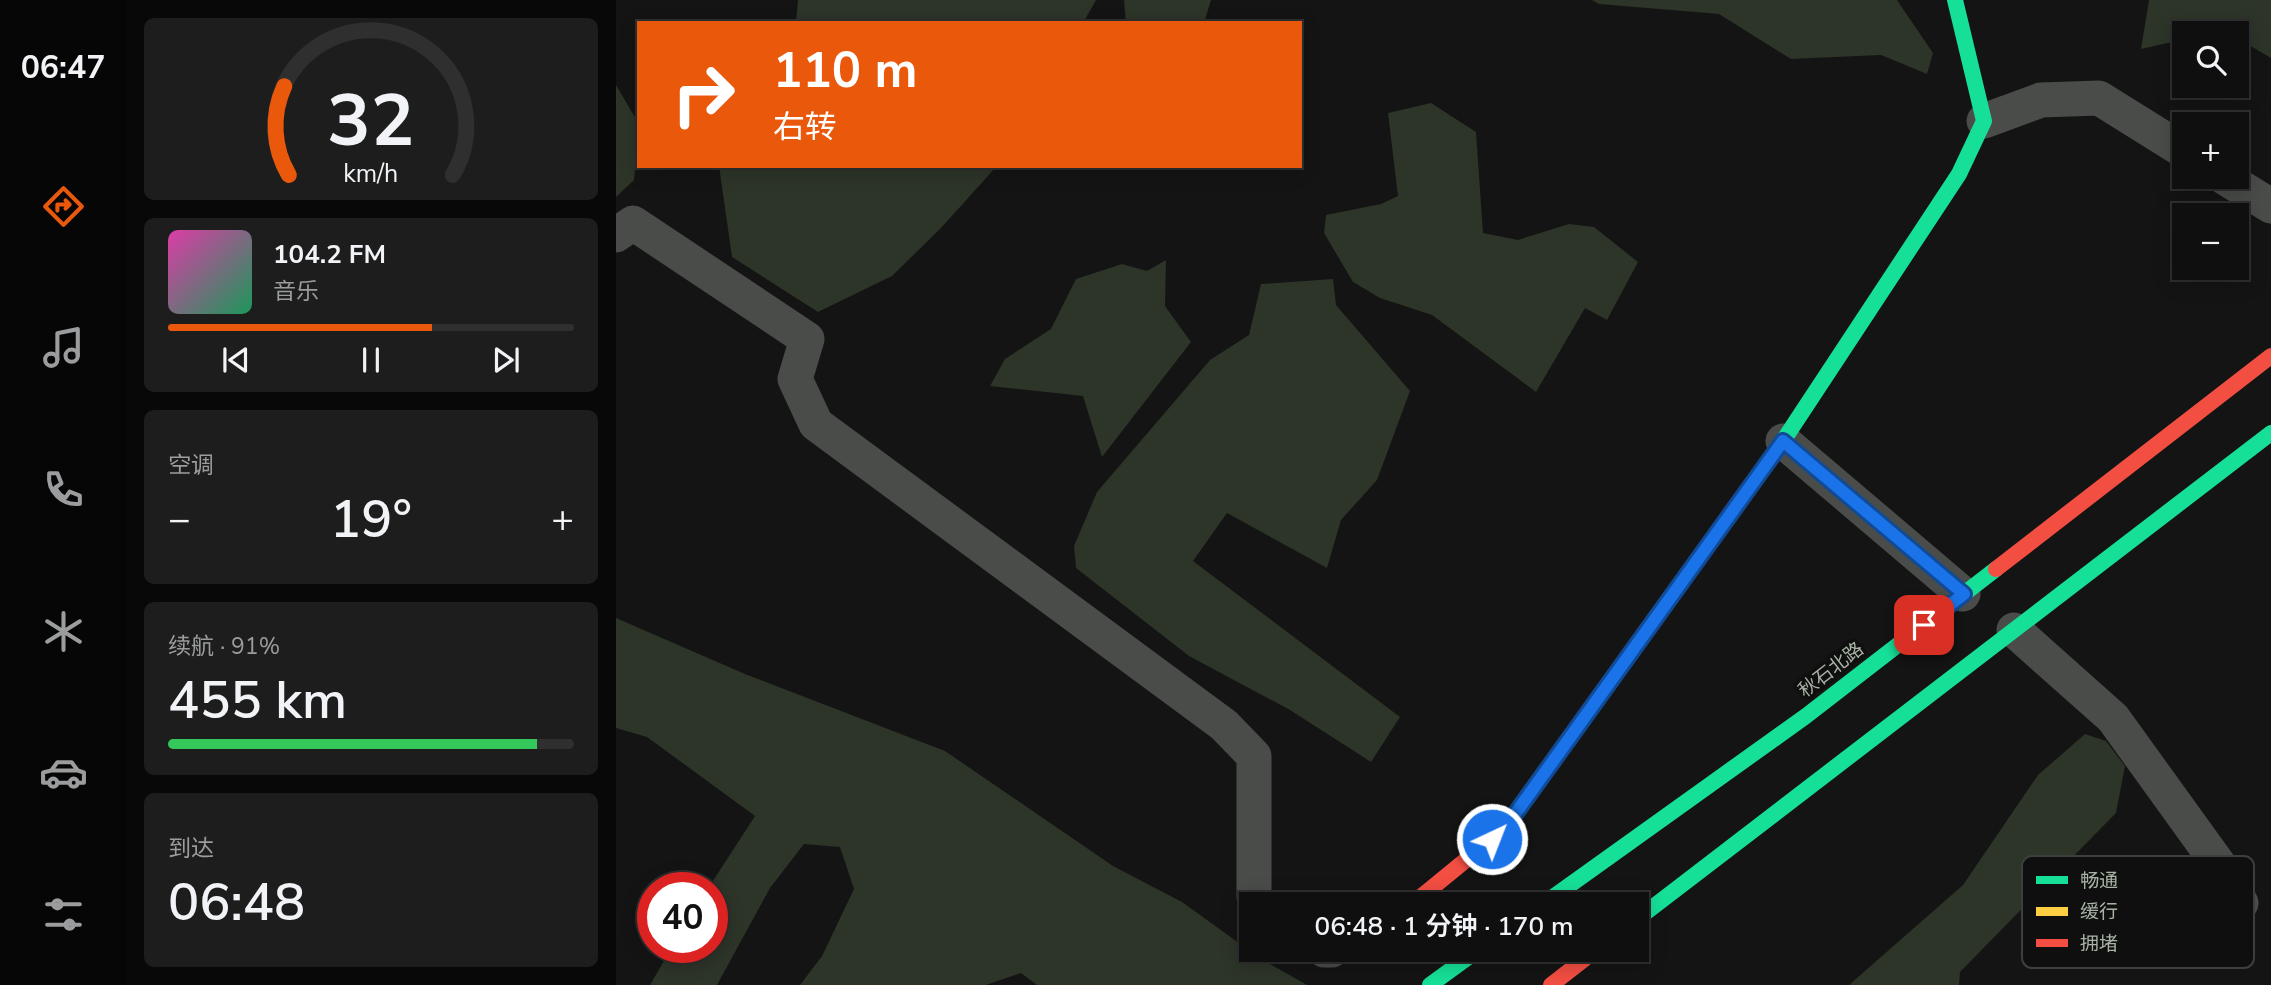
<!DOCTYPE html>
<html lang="zh">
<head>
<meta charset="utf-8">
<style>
	:root { --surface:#0e0f0e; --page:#1c1d1c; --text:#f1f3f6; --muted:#9b9c9e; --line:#2e2f2e; --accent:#ea580c }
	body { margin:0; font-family:"Nunito Sans","Noto Sans SC",sans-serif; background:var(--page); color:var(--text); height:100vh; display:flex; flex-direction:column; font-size:26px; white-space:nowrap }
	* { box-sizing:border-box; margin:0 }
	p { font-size:23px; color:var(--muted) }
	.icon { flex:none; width:38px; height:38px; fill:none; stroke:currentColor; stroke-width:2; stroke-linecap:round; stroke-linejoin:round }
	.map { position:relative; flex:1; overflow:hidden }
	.sheet { display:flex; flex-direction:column; gap:18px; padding:18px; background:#080808; width:490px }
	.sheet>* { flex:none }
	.hud { position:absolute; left:21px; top:21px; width:665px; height:147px; border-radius:0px; box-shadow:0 4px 18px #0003,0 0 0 2px var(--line); background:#ea580c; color:#fff; overflow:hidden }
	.controls { position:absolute; left:1556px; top:21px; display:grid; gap:14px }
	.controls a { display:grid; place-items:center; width:77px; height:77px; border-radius:0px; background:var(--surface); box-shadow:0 4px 18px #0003,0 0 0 2px var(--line); font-size:35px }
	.speed { position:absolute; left:21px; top:872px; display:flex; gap:14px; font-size:35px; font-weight:700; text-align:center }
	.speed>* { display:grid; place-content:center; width:91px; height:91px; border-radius:50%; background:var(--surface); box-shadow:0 4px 18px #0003,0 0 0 2px var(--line); line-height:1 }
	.speed .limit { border:10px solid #d22; background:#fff; color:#111 }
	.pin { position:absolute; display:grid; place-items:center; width:60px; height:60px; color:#fff; margin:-30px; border-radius:14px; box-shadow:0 4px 10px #0006 }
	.me { position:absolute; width:77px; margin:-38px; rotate:43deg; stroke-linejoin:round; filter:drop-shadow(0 0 5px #0008) }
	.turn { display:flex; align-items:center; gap:24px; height:147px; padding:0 21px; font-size:32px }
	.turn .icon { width:91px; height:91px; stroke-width:2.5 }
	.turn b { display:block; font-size:49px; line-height:60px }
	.big { font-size:52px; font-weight:600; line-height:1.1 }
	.sheet .widget { flex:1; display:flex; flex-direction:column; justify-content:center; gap:10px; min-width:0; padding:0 24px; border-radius:10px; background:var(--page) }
	.sheet .dial { align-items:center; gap:0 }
	.dial svg { height:182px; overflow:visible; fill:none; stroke:var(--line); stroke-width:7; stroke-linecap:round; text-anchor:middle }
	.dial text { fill:var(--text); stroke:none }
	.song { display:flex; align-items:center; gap:21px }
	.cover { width:84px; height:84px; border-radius:10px; background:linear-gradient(135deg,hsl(320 70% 55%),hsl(150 70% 35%)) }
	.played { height:7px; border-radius:4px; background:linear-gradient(90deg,var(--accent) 65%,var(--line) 65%) }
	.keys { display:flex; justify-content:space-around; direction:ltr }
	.heat { display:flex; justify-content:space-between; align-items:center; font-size:38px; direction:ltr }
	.charge { height:10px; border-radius:5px; background:linear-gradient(90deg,#34c759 91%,var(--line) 0) }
	.trip { position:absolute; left:623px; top:892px; width:410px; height:70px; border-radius:0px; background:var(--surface); box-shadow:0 4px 18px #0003,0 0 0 2px var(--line); font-weight:600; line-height:70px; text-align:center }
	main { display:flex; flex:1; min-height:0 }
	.tabs { display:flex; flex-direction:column; width:126px; justify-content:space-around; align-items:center; background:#060606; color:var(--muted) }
	.tabs .icon { width:49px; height:49px }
	.tabs .active { color:var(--accent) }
	.tabs b { font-size:32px; color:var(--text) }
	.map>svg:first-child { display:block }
	.water { fill:#2d3428 }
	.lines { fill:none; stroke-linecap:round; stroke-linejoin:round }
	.street { stroke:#494c48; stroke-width:35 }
	.fast { stroke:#16e098; stroke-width:16 }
	.slow { stroke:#ffcf43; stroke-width:16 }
	.jam { stroke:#f24e42; stroke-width:16 }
	.route-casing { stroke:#114b97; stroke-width:18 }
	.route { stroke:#1a73e8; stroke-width:12 }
	.labels { text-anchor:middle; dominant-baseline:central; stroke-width:7; stroke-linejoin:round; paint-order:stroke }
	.street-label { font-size:19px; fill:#a8b3a6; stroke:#0e0f0e }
	.key { fill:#0e0f0e; stroke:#3c403c; stroke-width:2 }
	.key-label { font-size:19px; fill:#a8b3a6 }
</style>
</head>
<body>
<main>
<nav class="tabs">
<b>06:47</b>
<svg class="icon active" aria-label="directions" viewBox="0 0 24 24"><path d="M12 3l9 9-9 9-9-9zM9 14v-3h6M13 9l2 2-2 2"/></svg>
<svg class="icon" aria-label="music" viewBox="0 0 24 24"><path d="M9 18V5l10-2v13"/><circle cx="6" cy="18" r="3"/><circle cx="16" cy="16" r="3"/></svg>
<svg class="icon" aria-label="phone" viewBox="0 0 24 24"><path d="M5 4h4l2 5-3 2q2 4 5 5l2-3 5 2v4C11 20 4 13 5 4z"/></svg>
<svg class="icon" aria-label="climate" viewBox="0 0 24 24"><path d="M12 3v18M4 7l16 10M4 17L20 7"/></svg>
<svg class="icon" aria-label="car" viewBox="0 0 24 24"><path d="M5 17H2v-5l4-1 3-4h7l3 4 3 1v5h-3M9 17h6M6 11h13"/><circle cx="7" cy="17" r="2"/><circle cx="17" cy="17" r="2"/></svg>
<svg class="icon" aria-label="filters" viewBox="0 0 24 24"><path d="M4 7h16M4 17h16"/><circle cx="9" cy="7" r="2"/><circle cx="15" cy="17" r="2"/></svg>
</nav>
<section class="sheet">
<div class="widget dial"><svg viewBox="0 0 100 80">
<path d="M14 69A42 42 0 1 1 86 69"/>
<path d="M14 69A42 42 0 0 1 12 30" stroke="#ea580c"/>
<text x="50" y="56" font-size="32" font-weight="700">32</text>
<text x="50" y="72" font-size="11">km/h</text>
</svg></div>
<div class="widget">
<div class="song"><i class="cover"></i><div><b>104.2 FM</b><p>音乐</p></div></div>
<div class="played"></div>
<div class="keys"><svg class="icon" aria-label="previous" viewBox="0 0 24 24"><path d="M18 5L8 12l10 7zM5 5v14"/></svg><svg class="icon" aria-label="pause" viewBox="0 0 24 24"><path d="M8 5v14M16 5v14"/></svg><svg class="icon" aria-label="next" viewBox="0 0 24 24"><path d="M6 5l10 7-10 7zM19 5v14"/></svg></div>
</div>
<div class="widget"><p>空调</p>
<div class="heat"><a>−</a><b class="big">19°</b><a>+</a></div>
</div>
<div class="widget"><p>续航 · 91%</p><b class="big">455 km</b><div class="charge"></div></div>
<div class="widget"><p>到达</p><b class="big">06:48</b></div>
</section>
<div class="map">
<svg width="1655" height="985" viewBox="0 0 1655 985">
	<rect width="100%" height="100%" fill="#131413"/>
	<!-- water -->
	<g class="water">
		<path d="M182,0h298l-13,23h-287z"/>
		<path d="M508,0h87l-7,23h-78z"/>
		<path d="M976,0h305l36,53 -6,21 -46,-19 -90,4 -72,-45 -120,-10z"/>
		<path d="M1533,0h122v58l-34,-20 -1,-5h-8l-15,-9 -19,9h-10l-3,7 -40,9z"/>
		<path d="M0,85l23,39 -5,56 -18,17z"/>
		<path d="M815,103l45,29 7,101 35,7 51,-16 25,3 44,35 -31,58 -22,-12 -49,84 -104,-77 -52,-17 -27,-16 -29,-49 2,-18 55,-11 17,-8 -10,-83z"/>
		<path d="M103,166h276l1,1 -55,61 -49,48 -74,36 -86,-55z"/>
		<path d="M550,260l-1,46 26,36 -89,115 -19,-61 -93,-10 15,-27 46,-30 25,-50 46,-15 25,7z"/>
		<path d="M717,279l3,26 74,86 -33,89 -36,40 -14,48 -100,-55 -34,48 207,156 -29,45 -81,-52 -101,-54 -113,-88 -2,-22 23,-54 113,-132 39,-25 12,-51z"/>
		<path d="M0,618l129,56 200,77 168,115 69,36 79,57 46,26h-270l-16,-12 -35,12h-186l22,-29 32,-67 -14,-42 -36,-3 -34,44 -53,97h-67l22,-38h40v-60h-3l46,-71 -108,-79 -31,-9z"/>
		<path d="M1469,734l21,7 19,25 -9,47 -156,159 -1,13h-110l114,-100 75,-110z"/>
	</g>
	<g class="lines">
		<!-- street -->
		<g class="street">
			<path d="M1368,121l57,-21 58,-2 85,53"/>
			<path d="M1608,177l47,29"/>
			<path d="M0,235l17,-12 174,116 -12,40 21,45 408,301 30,31v140l7,9"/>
			<path d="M1167,441l180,153"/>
			<path d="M1398,630l99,88 106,147 22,38"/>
			<path d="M708,950h8"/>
		</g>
		<!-- fast -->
		<g class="fast">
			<path d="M1167,441l176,-267 25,-53 -29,-121"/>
			<path d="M926,905l264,-189 190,-147"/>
			<path d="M1020,920l635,-487"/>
			<path d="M814,985l48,-35"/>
		</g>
		<!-- slow -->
		<path class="slow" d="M933,767l234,-326"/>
		<!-- jam -->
		<g class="jam">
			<path d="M1380,569l275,-213"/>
			<path d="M795,905l94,-77 44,-61"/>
			<path d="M935,985l45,-35"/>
		</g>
	</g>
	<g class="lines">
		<!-- route casing -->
		<g class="route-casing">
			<path id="route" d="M876,839l13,-11 278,-387 181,153 -40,31"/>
		</g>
		<!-- route -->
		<use href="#route" class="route"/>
	</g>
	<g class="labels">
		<!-- street labels -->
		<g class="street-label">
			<text transform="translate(1215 670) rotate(-38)">秋石北路</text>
		</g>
	</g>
	<!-- legend -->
	<rect x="1406" y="856" width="232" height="112" rx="10" class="key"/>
	<rect x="1420" y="876" width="32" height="8" fill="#16e098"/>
	<rect x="1420" y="907" width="32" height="9" fill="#ffcf43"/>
	<rect x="1420" y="939" width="32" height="8" fill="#f24e42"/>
	<g class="key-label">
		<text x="1464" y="887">畅通</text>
		<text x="1464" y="918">缓行</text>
		<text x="1464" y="950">拥堵</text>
	</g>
</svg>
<div class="controls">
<a><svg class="icon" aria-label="search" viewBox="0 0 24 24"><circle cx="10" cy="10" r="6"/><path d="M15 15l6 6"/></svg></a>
<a>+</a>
<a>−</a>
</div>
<div class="speed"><div class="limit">40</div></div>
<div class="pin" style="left:1308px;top:625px;background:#d93025"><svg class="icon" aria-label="arrive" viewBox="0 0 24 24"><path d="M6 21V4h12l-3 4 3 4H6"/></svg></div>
<svg class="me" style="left:876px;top:839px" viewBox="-20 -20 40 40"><circle r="17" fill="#1a73e8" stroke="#fff" stroke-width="3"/><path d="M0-11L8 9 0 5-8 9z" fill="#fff"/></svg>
<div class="trip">06:48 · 1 分钟 · 170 m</div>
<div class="hud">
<div class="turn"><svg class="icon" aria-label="right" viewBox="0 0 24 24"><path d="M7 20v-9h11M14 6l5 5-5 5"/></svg><div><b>110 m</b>右转</div></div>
</div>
</div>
</main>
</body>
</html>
